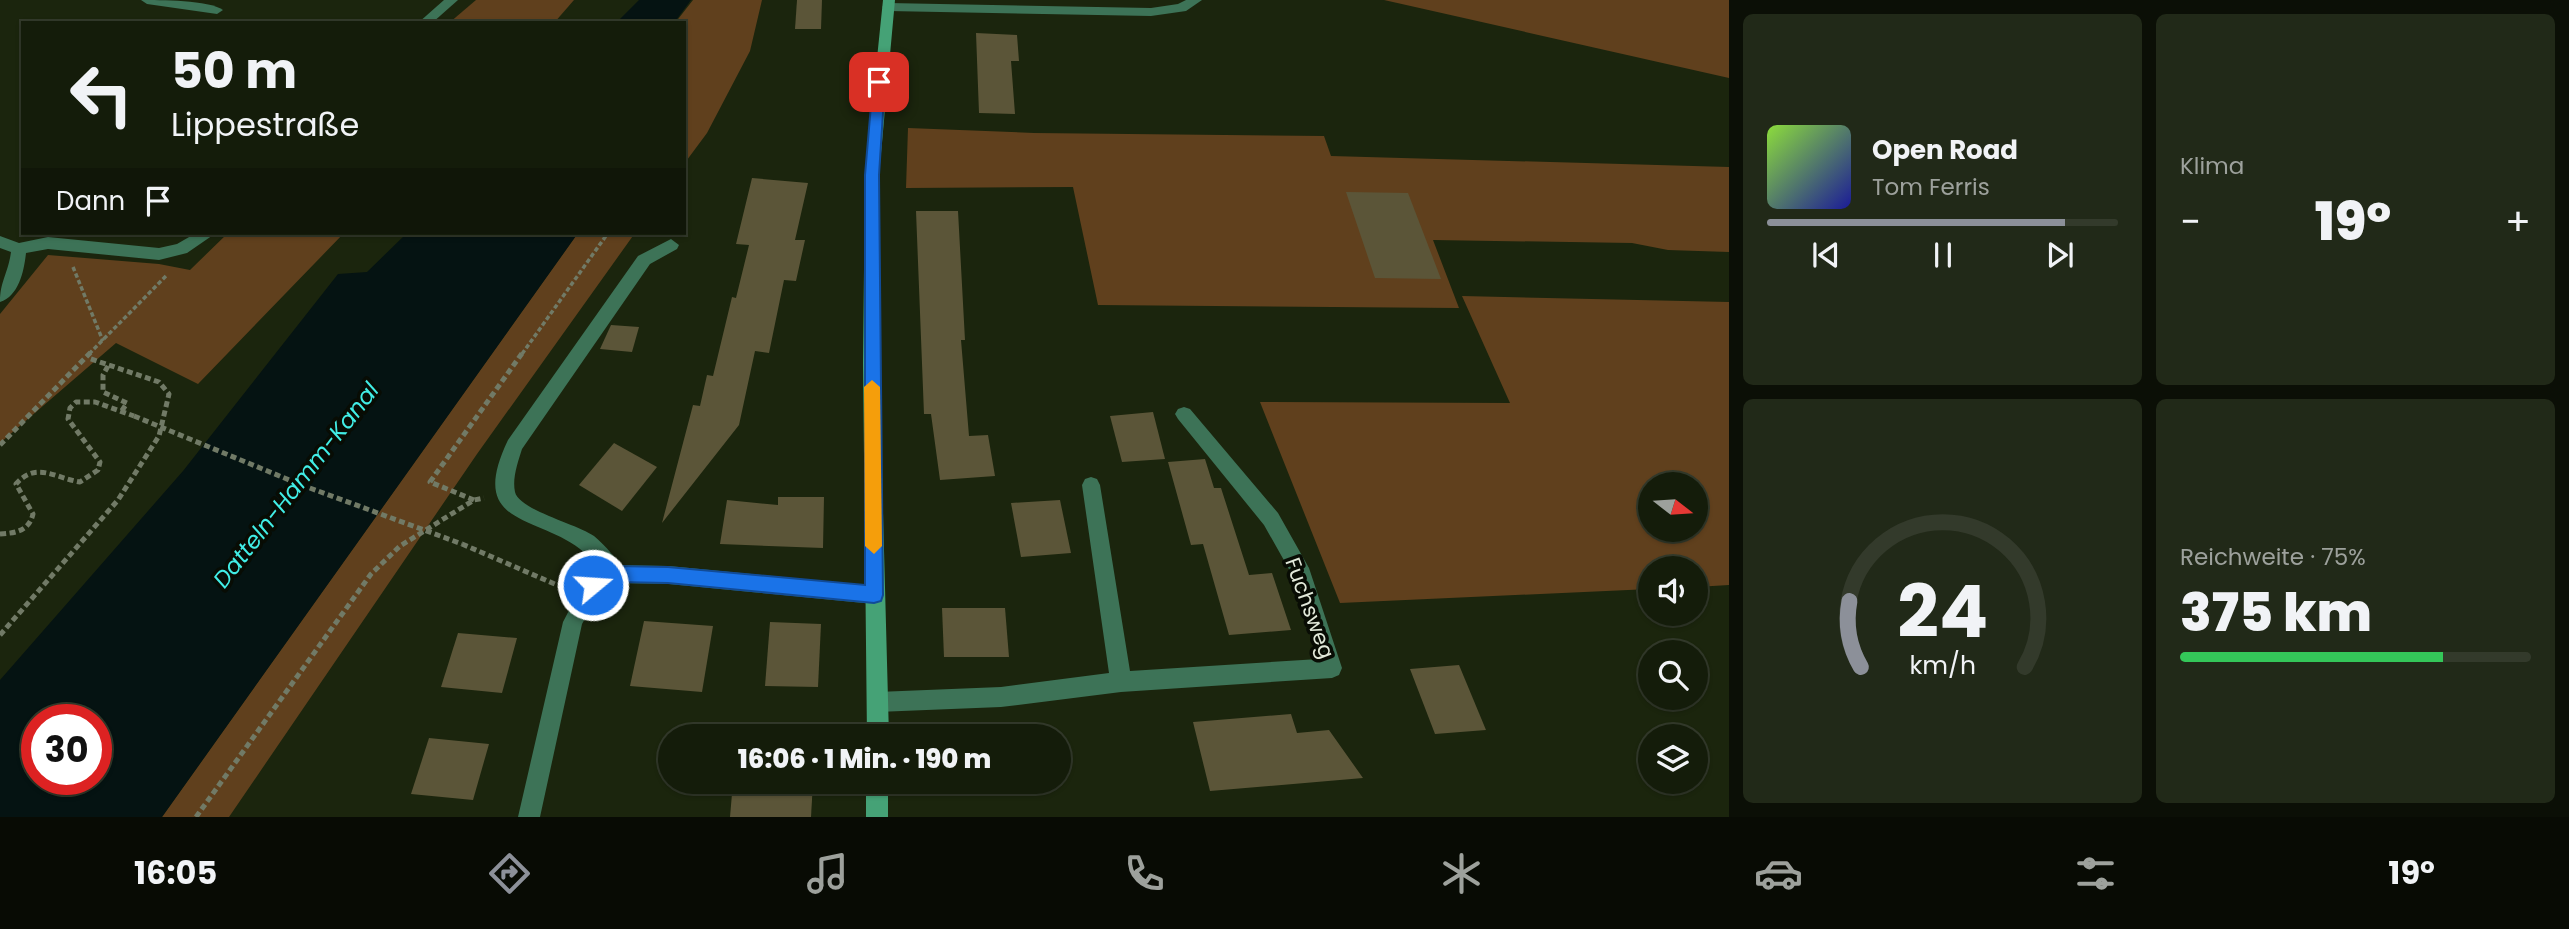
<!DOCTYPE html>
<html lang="de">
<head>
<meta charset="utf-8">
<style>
	:root { --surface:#141c0a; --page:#212918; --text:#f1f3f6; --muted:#9da19c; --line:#333a2b; --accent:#8c9099 }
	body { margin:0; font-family:Poppins,sans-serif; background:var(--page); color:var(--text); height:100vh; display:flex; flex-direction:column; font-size:26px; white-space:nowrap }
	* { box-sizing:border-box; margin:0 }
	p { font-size:23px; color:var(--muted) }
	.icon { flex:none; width:38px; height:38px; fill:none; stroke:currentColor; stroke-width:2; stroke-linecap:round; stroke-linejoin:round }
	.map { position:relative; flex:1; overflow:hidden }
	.details { display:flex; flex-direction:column; gap:14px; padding:14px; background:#0b0f06; width:840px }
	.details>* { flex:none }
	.banner { position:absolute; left:21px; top:21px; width:665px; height:214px; border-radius:0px; box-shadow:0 2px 5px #0004,0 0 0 2px var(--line); background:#141c0a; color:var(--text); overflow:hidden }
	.needle { width:46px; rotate:107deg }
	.tools { position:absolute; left:1638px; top:472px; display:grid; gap:14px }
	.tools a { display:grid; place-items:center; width:70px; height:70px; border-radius:50%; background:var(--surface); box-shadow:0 2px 5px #0004,0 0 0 2px var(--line); font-size:35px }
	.speed { position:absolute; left:21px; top:704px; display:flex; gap:14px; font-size:35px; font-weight:700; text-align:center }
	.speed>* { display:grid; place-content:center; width:91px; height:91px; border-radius:50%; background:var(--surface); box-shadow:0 2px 5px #0004,0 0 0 2px var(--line); line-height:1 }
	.speed .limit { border:10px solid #d22; background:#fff; color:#111 }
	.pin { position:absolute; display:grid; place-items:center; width:60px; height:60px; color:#fff; margin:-30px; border-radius:14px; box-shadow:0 4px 10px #0006 }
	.me { position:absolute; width:77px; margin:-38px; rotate:72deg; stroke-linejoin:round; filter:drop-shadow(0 0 5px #0008) }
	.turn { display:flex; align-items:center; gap:24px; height:147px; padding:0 35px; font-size:32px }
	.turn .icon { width:91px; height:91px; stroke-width:2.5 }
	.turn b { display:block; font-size:49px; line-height:60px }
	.then { display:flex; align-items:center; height:66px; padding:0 35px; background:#0003; gap:14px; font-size:26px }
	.big { font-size:52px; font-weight:800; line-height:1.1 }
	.details .widget { flex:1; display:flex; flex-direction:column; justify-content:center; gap:10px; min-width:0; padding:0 24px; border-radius:10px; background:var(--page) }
	.details .dial { align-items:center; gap:0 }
	.dial svg { height:182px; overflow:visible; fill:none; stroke:var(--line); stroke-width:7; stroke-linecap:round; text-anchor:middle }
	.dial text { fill:var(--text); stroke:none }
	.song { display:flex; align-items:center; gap:21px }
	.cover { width:84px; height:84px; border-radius:10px; background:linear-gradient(135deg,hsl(90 70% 55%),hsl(240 70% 35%)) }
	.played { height:7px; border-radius:4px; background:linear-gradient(90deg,var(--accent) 85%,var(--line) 85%) }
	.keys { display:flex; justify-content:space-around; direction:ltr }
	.heat { display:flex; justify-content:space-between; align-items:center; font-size:38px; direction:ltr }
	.charge { height:10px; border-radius:5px; background:linear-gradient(90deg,#34c759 75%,var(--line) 0) }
	.details .tiles { flex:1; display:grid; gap:14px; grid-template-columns:repeat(2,1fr) }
	.trip { position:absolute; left:658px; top:724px; width:413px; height:70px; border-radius:35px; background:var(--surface); box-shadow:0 2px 5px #0004,0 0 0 2px var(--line); font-weight:800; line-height:70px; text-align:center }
	.tabs { display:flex; height:112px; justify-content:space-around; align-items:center; background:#080b04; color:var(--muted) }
	.tabs .icon { width:49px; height:49px }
	.tabs .active { color:var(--accent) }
	.tabs b { font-size:32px; color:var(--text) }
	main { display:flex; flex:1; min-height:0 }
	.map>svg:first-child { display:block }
	.green { fill:#60401d; fill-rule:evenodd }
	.water { fill:#051312; fill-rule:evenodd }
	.building { fill:#5b5538 }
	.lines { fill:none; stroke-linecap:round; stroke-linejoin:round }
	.path-far1 { stroke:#717a66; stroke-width:3.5; stroke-dasharray:4.5 2.5; stroke-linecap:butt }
	.path { stroke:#717a66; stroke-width:5; stroke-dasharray:6 3.5; stroke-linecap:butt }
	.lane { fill:#3d7357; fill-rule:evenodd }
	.street { fill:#3d7357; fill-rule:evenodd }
	.secondary { fill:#45a276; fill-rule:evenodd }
	.path-bridge { stroke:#717a66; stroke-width:5; stroke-dasharray:6 3.5; stroke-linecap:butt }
	.route { fill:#1a73e8; stroke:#114b97; stroke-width:2 }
	.slow { fill:#f59e0b }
	.labels { text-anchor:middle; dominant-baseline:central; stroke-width:7; stroke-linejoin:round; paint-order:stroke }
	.street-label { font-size:21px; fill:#e2e9da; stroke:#080c04 }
	.water-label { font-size:23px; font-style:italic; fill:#41ede6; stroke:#080c04 }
</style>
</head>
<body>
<main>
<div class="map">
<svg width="1729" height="817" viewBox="0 0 1729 817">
	<rect width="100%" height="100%" fill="#1b250d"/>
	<!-- green -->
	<g class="green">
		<path d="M476,0h98l-20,23h-105z"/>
		<path d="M693,0h69l-12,51 -43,82 -23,31v-141h-9z"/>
		<path d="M1384,0h345v78z"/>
		<path d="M908,128l126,5 290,3 7,20 398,11v85l-61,-2 -36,-7 -199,-3 26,68 -361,-3 -25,-118 -167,1z"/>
		<path d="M228,233h116l-146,151 -82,-41 -116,100v-129l48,-59 111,9 31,6z"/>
		<path d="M578,233h57l-158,221 -248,363h-67z"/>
		<path d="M1462,296l267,6v283l-33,2v-18h-46v20l-310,14 -80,-201 250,1zM1650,485h46v45h-46z"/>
	</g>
	<!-- water -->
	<g class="water">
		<path d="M639,0h52l-17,23h-58z"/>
		<path d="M407,233h171l-416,584h-162v-137l183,-209 155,-197 29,-2zM37,719h59v60h-59z"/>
	</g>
	<!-- building -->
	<g class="building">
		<path d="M797,0h25l-1,29h-26z"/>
		<path d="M976,33l41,2 2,26h-8l4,53 -36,-1z"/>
		<path d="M752,178l56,5 -13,57h10l-9,41 -12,-1 -15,73 -14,-2 -16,74 -77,98 31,-118 7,1 7,-31 6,1 19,-79 4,1 13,-53 -13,-1z"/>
		<path d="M1346,192l62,1 33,86 -66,-1z"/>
		<path d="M916,211h42l7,129h-4l8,96 19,-1 7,41 -55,4 -9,-66h-7z"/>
		<path d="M611,325l28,2 -7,25 -32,-3z"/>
		<path d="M1153,412l12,47 -43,3 -12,-46z"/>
		<path d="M614,443l43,24 -35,44 -43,-26z"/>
		<path d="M1205,459l9,29h7l28,87 23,-2 19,57 -62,5 -26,-91 -12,1 -23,-83z"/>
		<path d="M778,497h46l-1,51 -103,-4 7,-44 51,5z"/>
		<path d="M1060,500l11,53 -50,4 -10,-54z"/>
		<path d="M942,608h63l4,49h-65z"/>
		<path d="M644,621l69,5 -11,66 -72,-6z"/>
		<path d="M770,622l51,2 -3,63 -53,-1z"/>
		<path d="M458,633l59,5 -15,55 -61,-6z"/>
		<path d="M1459,665l27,65 -51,4 -25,-65z"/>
		<path d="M1291,714l6,19 32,-3 34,48 -153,13 -17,-69z"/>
		<path d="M429,738l60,6 -16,56 -62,-6z"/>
		<path d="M733,782h80l-2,35h-81z"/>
	</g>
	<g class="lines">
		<!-- path-far1 -->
		<g class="path-far1">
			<path d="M73,267l30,74"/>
			<path d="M89,354l77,-78"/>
			<path d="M522,354l86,-121"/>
		</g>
		<!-- path -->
		<g class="path">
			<path d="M108,366l-5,9v17l24,11 -6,9"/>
			<path d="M0,445l91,-93"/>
			<path d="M474,500l-44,-18 93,-130"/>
			<path d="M0,534c16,-1 29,-3 33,-20l-17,-30c20,-23 39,-6 64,-2l18,-12 2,-8 -32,-43 2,-11 6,-6h19l39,14"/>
			<path d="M462,544l102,44"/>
			<path d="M0,635l118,-135 41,-64 10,-42 -10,-12 -71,-24"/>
			<path d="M196,817l175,-243 29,-28 74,-46 10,-2"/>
		</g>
		<!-- lane -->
		<g class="lane">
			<path d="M141,0c19,0 68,0 82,10l-6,4 -70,-10z"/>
			<path d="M1186,0h16l-16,11 -35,5 -263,-5 -6,-4 6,-4 263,5 27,-4z"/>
			<path d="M671,239l8,6 -2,4 -27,15 -128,185c-4,13 -10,29 -7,43 4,18 62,32 79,44 11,9 25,25 31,38l-3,6 -7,3c-15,-6 -22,-24 -35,-34 -46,-35 -113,-23 -72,-109l130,-184z"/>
		</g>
		<!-- street -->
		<g class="street">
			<path d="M444,0h14l-26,23h-14z"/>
			<path d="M196,233h20l-29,20 -28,7 -111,-11 -22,4c-2,18 -7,43 -26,49 0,-21 8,-28 11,-50l-11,-4v-12l19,7 29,-6 111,11 18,-4z"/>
			<path d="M1184,407l6,2 88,104 31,55 33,100 -3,7 -7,3 -211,14 -120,15 -124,5 -7,-3 -3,-7 3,-7 7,-3 124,-5 108,-14 -27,-188 3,-6 6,-2 6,2 3,6 30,186 189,-12 -29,-88 -26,-46 -86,-106 -3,-5 3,-5z"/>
			<path d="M615,565l54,1 205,20 7,2 3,7 -3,7 -7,2 -205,-20 -52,-1 -17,9 -18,32 -42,193h-22l45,-195 23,-44z"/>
		</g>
		<!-- secondary -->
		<g class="secondary">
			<path d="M883,0h12l-16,175v188l10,374h-22l-4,-374 2,-188z"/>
			<rect x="866" y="782" width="22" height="35"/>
		</g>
		<!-- path-bridge -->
		<path class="path-bridge" d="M134,416l165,68 163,60"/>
	</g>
	<!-- route -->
	<path class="route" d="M879,77l6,5 -6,93 4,420 -2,6 -7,2 -206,-20 -51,-1 -24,11 -6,-2 -3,-6 3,-6 28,-13 53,1 197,18v-410l8,-93z"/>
	<!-- slow -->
	<path class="slow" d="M872,380l8,7 2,159 -8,8 -9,-8 -1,-159z"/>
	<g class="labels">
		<!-- street labels -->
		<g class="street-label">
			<text transform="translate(1310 608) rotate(70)">Fuchsweg</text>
		</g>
		<!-- water labels -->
		<g class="water-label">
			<text transform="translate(296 485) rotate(-52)">Datteln-Hamm-Kanal</text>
		</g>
	</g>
</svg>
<div class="tools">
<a><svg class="needle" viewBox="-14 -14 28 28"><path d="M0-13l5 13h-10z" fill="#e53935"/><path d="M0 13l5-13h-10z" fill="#9da19c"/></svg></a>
<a><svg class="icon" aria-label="sound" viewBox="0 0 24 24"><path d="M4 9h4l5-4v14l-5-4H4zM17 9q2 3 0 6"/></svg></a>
<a><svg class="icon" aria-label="search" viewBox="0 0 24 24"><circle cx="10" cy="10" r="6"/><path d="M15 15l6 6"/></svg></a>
<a><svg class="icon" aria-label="layers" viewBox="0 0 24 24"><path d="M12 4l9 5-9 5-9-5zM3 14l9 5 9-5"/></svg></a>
</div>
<div class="speed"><div class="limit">30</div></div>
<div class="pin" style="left:879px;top:82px;background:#d93025"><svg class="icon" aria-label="arrive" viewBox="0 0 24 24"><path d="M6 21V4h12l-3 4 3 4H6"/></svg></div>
<svg class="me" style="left:593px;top:585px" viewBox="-20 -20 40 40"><circle r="17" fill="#1a73e8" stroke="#fff" stroke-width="3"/><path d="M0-11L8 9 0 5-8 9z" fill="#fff"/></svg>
<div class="trip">16:06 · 1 Min. · 190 m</div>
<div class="banner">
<div class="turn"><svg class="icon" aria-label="left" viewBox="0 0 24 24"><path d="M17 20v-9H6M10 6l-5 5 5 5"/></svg><div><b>50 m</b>Lippestraße</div></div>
<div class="then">Dann<svg class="icon" aria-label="arrive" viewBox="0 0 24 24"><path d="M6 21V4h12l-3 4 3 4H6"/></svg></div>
</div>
</div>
<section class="details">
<div class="tiles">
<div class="widget">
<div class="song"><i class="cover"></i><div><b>Open Road</b><p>Tom Ferris</p></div></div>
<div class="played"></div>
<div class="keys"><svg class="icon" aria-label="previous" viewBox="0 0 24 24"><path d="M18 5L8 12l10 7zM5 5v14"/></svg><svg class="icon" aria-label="pause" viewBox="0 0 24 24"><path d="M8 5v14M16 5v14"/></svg><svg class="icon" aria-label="next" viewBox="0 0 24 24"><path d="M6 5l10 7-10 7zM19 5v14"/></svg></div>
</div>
<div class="widget"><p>Klima</p>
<div class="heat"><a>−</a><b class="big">19°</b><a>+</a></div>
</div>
<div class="widget dial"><svg viewBox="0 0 100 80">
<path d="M14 69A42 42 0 1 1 86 69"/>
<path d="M14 69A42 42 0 0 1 9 40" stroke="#8c9099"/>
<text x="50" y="56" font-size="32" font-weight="700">24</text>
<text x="50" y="72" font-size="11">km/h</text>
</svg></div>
<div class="widget"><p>Reichweite · 75%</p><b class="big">375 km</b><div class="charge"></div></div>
</div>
</section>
</main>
<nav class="tabs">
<b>16:05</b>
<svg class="icon active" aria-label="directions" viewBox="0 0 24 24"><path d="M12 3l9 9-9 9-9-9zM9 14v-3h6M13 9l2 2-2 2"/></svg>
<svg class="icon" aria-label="music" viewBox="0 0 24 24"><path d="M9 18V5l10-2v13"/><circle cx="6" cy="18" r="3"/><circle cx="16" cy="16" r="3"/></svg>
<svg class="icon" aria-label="phone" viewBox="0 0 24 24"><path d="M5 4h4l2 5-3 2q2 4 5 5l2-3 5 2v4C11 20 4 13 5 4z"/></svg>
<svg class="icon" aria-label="climate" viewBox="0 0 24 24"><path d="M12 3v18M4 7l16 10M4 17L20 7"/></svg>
<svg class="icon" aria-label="car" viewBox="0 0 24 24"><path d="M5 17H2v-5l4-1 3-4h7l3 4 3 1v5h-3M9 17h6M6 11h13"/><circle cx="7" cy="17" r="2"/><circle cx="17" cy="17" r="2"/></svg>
<svg class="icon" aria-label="filters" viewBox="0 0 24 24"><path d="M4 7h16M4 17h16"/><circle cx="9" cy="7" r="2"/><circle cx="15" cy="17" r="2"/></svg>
<b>19°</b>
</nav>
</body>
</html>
